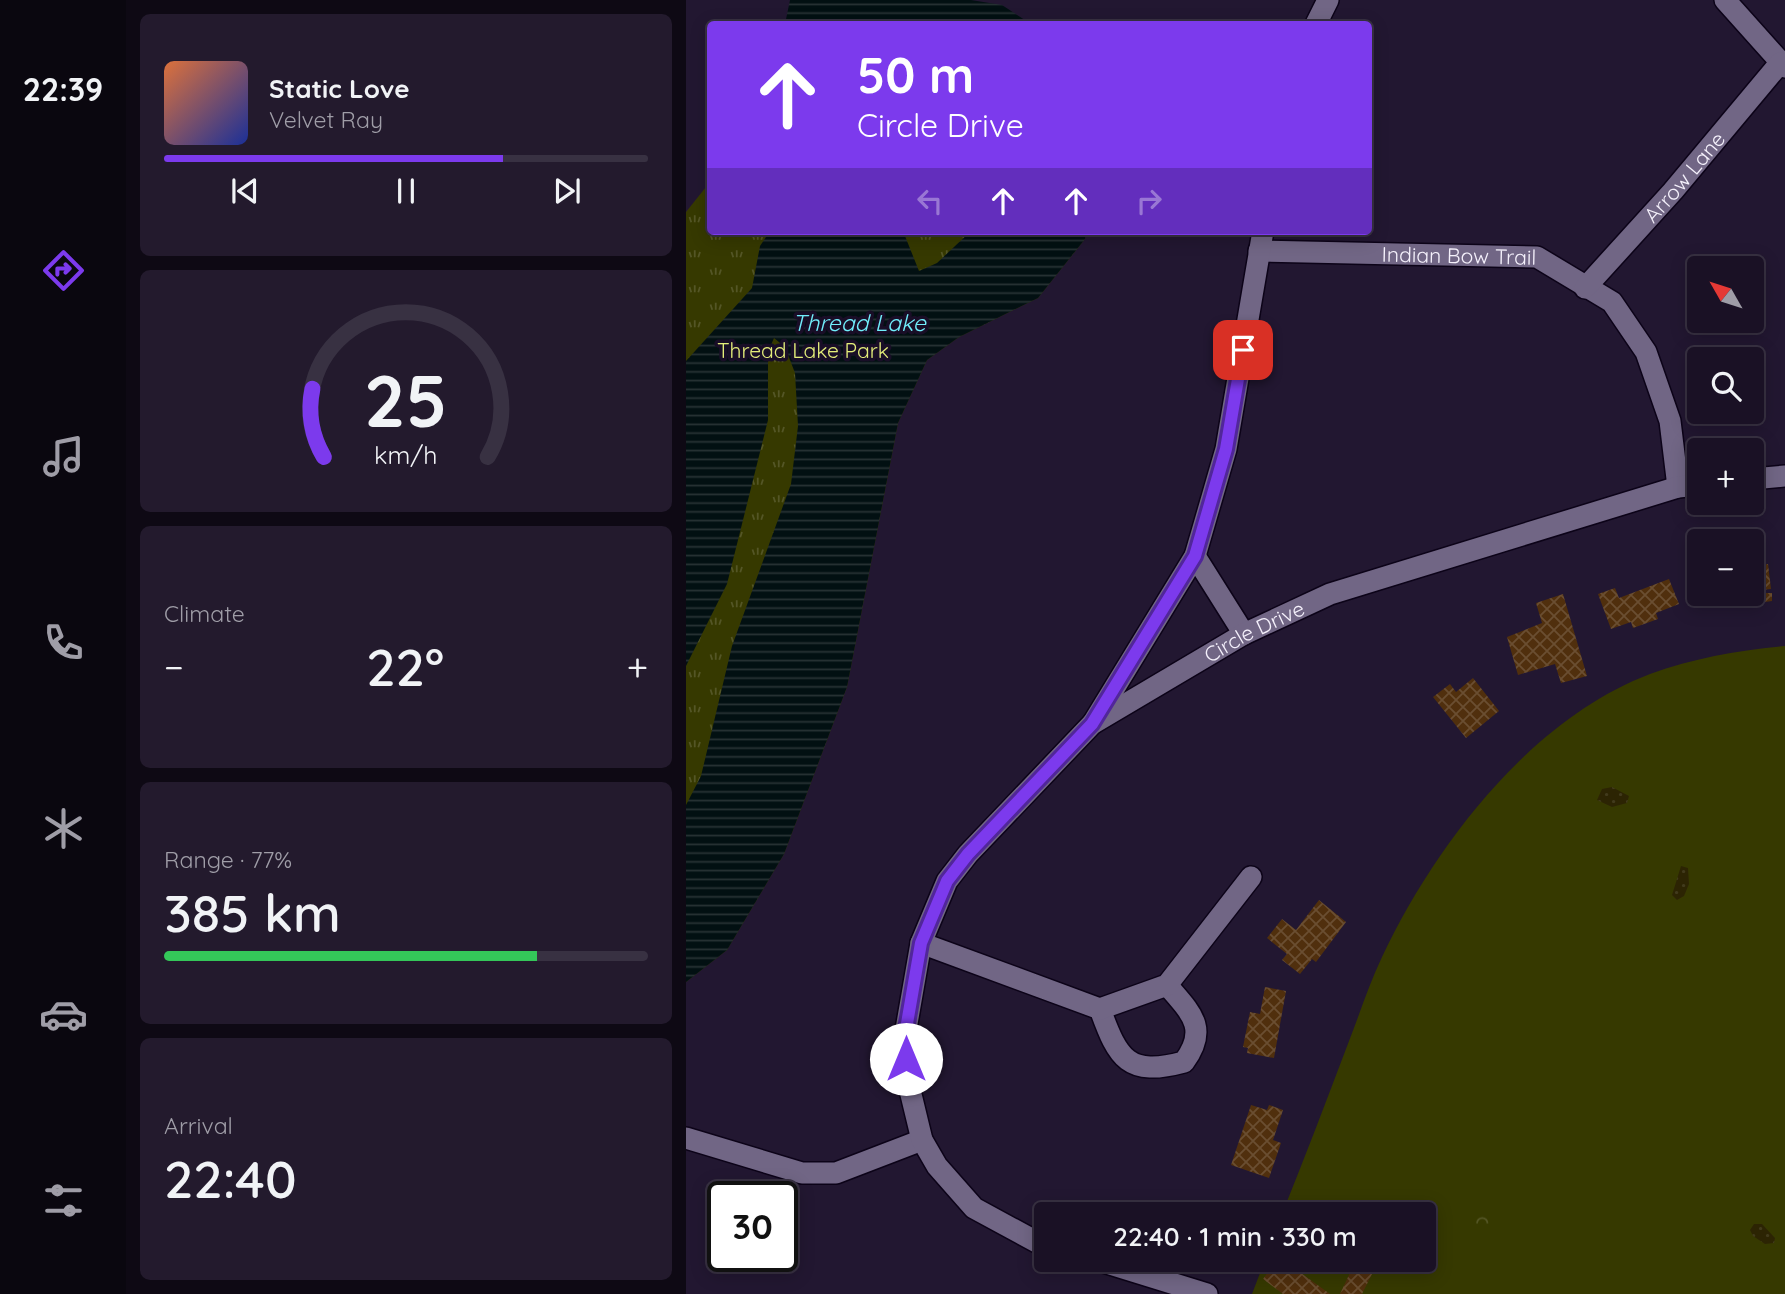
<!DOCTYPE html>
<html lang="en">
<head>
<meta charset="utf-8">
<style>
	:root { --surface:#1a1125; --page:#231a2d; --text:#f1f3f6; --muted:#9f9da7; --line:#383142; --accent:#7c3aed }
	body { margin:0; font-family:Quicksand,sans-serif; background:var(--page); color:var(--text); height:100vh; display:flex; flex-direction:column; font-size:26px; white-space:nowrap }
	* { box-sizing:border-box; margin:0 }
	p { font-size:23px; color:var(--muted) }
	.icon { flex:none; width:38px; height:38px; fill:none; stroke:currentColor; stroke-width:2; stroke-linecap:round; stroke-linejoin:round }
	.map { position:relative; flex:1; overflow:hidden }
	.details { display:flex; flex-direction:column; gap:14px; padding:14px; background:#0e0914; width:560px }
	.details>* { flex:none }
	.top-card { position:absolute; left:21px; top:21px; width:665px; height:214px; border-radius:7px; box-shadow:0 4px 18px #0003,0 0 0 2px var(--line); background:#7c3aed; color:#fff; overflow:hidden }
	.needle { width:46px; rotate:309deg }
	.fabs { position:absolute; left:1001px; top:256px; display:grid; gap:14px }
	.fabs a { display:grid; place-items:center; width:77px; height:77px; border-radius:7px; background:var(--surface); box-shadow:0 4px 18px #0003,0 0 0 2px var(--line); font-size:35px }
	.speed { position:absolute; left:21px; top:1181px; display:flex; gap:14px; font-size:35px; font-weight:700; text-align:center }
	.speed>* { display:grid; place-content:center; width:91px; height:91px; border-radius:50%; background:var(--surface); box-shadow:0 4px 18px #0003,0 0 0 2px var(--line); line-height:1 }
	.speed .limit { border:4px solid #111; border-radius:10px; background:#fff; color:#111 }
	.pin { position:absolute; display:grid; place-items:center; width:60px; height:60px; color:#fff; margin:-30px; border-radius:14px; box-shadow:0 4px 10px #0006 }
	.me { position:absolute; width:77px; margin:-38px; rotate:0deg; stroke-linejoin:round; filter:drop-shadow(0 0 5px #0008) }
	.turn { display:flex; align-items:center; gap:24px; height:147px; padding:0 35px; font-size:32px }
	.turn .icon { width:91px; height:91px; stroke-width:2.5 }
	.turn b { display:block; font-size:49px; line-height:60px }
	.lanes { display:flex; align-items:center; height:66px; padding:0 35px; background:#0003; justify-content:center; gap:35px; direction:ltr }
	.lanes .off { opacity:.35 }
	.big { font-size:52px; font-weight:600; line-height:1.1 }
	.details .widget { flex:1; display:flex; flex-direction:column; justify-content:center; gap:10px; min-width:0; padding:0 24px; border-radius:10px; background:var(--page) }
	.details .dial { align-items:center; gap:0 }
	.dial svg { height:182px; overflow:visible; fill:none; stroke:var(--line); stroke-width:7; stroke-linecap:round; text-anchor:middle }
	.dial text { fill:var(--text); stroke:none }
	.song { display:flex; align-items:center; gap:21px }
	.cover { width:84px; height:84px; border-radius:10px; background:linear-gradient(135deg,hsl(20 70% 55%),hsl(230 70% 35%)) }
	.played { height:7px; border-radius:4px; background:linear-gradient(90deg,var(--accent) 70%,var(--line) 70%) }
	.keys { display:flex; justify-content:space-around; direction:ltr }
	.heat { display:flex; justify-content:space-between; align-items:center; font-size:38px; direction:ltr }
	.charge { height:10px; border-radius:5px; background:linear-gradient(90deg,#34c759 77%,var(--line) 0) }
	.trip { position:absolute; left:348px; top:1202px; width:402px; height:70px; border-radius:7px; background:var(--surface); box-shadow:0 4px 18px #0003,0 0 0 2px var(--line); font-weight:600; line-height:70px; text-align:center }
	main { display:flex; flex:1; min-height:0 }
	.menu { display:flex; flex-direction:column; width:126px; justify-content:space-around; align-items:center; background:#0a070f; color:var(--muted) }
	.menu .icon { width:49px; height:49px }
	.menu .selected { color:var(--accent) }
	.menu b { font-size:32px; color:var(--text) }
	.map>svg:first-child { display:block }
	.grass { fill:#363900 }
	.forest { fill:url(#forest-crowns) }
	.sand { fill:url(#sand-dots) }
	.park { fill:url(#park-tufts) }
	.water { fill:url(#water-rules) }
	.building { fill:url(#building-cross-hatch) }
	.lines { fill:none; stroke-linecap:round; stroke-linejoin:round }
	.minor-casing { stroke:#0c0318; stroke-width:24 }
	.minor { stroke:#716685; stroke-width:21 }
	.route-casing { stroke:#51269a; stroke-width:18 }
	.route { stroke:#7c3aed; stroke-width:12 }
	.labels { text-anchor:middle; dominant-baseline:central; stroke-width:7; stroke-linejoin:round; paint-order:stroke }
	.street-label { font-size:21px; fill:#f5f1fc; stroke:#190e27 }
	.park-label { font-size:21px; fill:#e4ee7a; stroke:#190e27 }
	.water-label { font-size:23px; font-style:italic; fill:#71eefb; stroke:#190e27 }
</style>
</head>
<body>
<main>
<nav class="menu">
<b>22:39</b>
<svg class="icon selected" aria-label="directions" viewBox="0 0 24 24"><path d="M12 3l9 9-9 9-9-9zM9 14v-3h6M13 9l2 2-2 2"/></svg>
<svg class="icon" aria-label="music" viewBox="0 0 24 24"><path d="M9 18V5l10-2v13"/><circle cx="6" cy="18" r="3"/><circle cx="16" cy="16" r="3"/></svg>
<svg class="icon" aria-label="phone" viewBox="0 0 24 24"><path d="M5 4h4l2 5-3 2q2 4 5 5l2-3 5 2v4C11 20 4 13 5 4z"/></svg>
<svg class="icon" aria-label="climate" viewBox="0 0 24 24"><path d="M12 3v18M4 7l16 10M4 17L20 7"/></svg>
<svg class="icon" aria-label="car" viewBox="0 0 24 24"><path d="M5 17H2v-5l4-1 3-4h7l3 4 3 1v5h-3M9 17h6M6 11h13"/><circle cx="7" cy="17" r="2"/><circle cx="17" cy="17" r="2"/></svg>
<svg class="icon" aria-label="filters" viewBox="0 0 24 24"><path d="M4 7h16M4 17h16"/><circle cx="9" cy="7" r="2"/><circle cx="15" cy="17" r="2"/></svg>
</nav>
<section class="details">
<div class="widget">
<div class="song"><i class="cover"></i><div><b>Static Love</b><p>Velvet Ray</p></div></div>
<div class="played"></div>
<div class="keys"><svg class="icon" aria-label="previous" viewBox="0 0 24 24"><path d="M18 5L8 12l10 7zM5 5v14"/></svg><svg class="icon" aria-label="pause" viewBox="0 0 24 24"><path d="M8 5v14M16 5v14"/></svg><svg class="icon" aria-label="next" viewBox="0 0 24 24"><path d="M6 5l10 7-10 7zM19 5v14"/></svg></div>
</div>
<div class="widget dial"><svg viewBox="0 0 100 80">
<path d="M14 69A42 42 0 1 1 86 69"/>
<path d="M14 69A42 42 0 0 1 9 39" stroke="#7c3aed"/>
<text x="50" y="56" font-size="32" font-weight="700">25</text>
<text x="50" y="72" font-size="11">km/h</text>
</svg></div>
<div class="widget"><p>Climate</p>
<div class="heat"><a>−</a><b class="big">22°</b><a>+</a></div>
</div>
<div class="widget"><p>Range · 77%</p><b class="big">385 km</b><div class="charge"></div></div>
<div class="widget"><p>Arrival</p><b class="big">22:40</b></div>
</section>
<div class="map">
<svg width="1099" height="1294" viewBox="0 0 1099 1294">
	<defs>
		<pattern id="forest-crowns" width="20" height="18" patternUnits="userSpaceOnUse" patternTransform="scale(1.75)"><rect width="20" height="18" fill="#363900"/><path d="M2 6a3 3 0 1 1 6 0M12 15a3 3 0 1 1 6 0" fill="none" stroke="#545626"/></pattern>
		<pattern id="sand-dots" width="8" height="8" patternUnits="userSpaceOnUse" patternTransform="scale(1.75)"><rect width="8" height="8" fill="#2c2403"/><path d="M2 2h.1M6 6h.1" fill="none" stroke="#413a1c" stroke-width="1.8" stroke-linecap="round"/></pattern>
		<pattern id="park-tufts" width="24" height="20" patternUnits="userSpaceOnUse" patternTransform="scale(1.75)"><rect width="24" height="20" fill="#363900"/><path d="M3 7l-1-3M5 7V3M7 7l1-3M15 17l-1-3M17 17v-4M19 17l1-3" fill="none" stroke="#545626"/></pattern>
		<pattern id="water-rules" width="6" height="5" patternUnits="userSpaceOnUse" patternTransform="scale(1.75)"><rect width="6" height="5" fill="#021012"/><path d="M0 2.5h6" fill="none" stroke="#283335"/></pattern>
		<pattern id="building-cross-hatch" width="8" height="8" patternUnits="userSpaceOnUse" patternTransform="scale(1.75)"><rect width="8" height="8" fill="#502f0d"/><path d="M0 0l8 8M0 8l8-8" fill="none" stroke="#6a4e31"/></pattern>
	</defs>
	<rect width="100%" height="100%" fill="#221731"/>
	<!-- grass -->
	<path class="grass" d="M1099,646v648h-533l13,-34h159v-46h-142c23,-57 45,-115 67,-173 11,-28 20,-57 33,-84 53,-112 149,-238 268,-283 44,-16 89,-24 135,-28z"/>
	<!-- forest -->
	<path class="forest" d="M795,1213h18v19l-10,-3 -4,4 -15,-12z"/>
	<!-- sand -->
	<g class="sand">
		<path d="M926,787l17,9 -2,7 -15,4 -15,-7 5,-11z"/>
		<path d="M995,866l7,2 1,16 -5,12 -7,4 -5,-5z"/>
		<path d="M1068,1224h8l13,14 -1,5 -9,1 -12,-8 -3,-6z"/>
	</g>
	<!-- park -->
	<path class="park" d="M24,182v49h376l-1,8 -47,59 -79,39 -32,23 -29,63 -51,264 -63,167 -57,96 -41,32v-770z"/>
	<!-- water -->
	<g class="water">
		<path d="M104,0h181l31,5 29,19h-246z"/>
		<path d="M84,231h133l16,40 18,-8 34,-32h115l-1,8 -47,59 -79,39 -32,23 -29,63 -51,264 -63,167 -57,96 -41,32v-177l15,-29 31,-130 59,-162 7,-58 -3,-53 -10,-26 -11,-9 -6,14v68l-41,164 -41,82v-305l66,-73 8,-42z"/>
	</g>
	<!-- building -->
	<g class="building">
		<path d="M1082,564l3,25 -19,2v-25z"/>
		<path d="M983,579l10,25 -23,9 2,6 -25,9 -2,-6 -20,7 -13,-35 17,-6 4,10z"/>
		<path d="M1044,593h42v8l-40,6z"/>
		<path d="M877,594l24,82 -26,7 -6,-19 -37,11 -11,-38 35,-14 -6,-20z"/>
		<path d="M787,678l26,33 -33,27 -33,-41 17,-13 6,8z"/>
		<path d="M633,900l27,22 -30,40 -4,-3 -12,15 -18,-14 5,-6 -20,-16 15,-19 14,11z"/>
		<path d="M579,987l21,4 -12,67 -27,-5 1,-5 -5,-1 7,-35 10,2z"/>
		<path d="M565,1105l16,5 2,-5 14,5 -10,30 8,3 -12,35 -38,-13z"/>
		<path d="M591,1260h6l47,34h-47l-20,-15z"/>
		<path d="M670,1260h23l-17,34h-22z"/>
	</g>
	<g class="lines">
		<!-- minor casing -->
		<g class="minor-casing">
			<g id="minor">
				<path d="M1039,0l60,67"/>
				<path d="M630,24l12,-24"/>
				<path id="s1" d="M573,251l278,6 75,45 34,50 24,69 8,66"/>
				<path id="s2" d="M899,288l88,-97 107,-128"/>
				<path d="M1066,479l33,-3"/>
				<path d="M509,556l49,78"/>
				<path d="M407,723l102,-167 31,-107 37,-218"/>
				<path d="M235,943l179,66c18,50 28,68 84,53 25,-34 7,-49 -17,-77"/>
				<path d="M414,1009l67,-24 84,-108"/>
				<path d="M0,1138l116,35h34l86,-33"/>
				<path id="s3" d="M360,1247l-72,-39 -37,-42 -15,-26 -14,-58 -3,-47 16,-92 26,-62 21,-27 124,-130 152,-90 86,-40 348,-107 21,-2"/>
				<path d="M411,1260l110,34"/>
			</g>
		</g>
		<!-- minor -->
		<use href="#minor" class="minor"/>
	</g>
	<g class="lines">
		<!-- route casing -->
		<g class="route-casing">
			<path id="route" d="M220,1059l-1,-24 16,-92 26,-62 21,-27 124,-130 103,-168 31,-107 17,-99"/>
		</g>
		<!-- route -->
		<use href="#route" class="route"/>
	</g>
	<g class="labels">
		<!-- street labels -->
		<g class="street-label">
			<text stroke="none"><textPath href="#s2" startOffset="149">Arrow Lane</textPath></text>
			<text stroke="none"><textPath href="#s1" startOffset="200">Indian Bow Trail</textPath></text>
			<text stroke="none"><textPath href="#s3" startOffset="836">Circle Drive</textPath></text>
		</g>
		<!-- park labels -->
		<g class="park-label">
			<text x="117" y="350">Thread Lake Park</text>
		</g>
		<!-- water labels -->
		<g class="water-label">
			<text x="173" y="322">Thread Lake</text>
		</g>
	</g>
</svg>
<div class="fabs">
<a><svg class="needle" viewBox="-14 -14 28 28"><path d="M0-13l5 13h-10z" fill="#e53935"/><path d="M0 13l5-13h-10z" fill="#9f9da7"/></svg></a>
<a><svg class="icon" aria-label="search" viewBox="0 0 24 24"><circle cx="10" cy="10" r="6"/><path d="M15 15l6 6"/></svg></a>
<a>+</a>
<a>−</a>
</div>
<div class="speed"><div class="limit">30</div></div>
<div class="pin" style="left:557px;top:350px;background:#d93025"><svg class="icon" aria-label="arrive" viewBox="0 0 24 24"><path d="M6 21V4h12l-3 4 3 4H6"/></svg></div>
<svg class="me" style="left:220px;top:1059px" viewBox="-20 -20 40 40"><circle r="19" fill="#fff"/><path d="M0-13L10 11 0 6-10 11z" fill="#7c3aed"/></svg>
<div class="trip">22:40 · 1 min · 330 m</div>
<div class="top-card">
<div class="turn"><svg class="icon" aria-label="ahead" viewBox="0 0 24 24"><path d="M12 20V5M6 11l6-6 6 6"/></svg><div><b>50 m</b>Circle Drive</div></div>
<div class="lanes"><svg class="icon off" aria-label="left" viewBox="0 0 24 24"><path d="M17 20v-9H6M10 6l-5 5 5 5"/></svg><svg class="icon" aria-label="ahead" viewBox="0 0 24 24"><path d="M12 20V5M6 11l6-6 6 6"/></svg><svg class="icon" aria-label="ahead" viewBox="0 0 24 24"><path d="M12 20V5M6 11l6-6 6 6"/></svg><svg class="icon off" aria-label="right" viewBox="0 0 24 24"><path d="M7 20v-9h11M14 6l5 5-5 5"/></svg></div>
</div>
</div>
</main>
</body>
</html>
